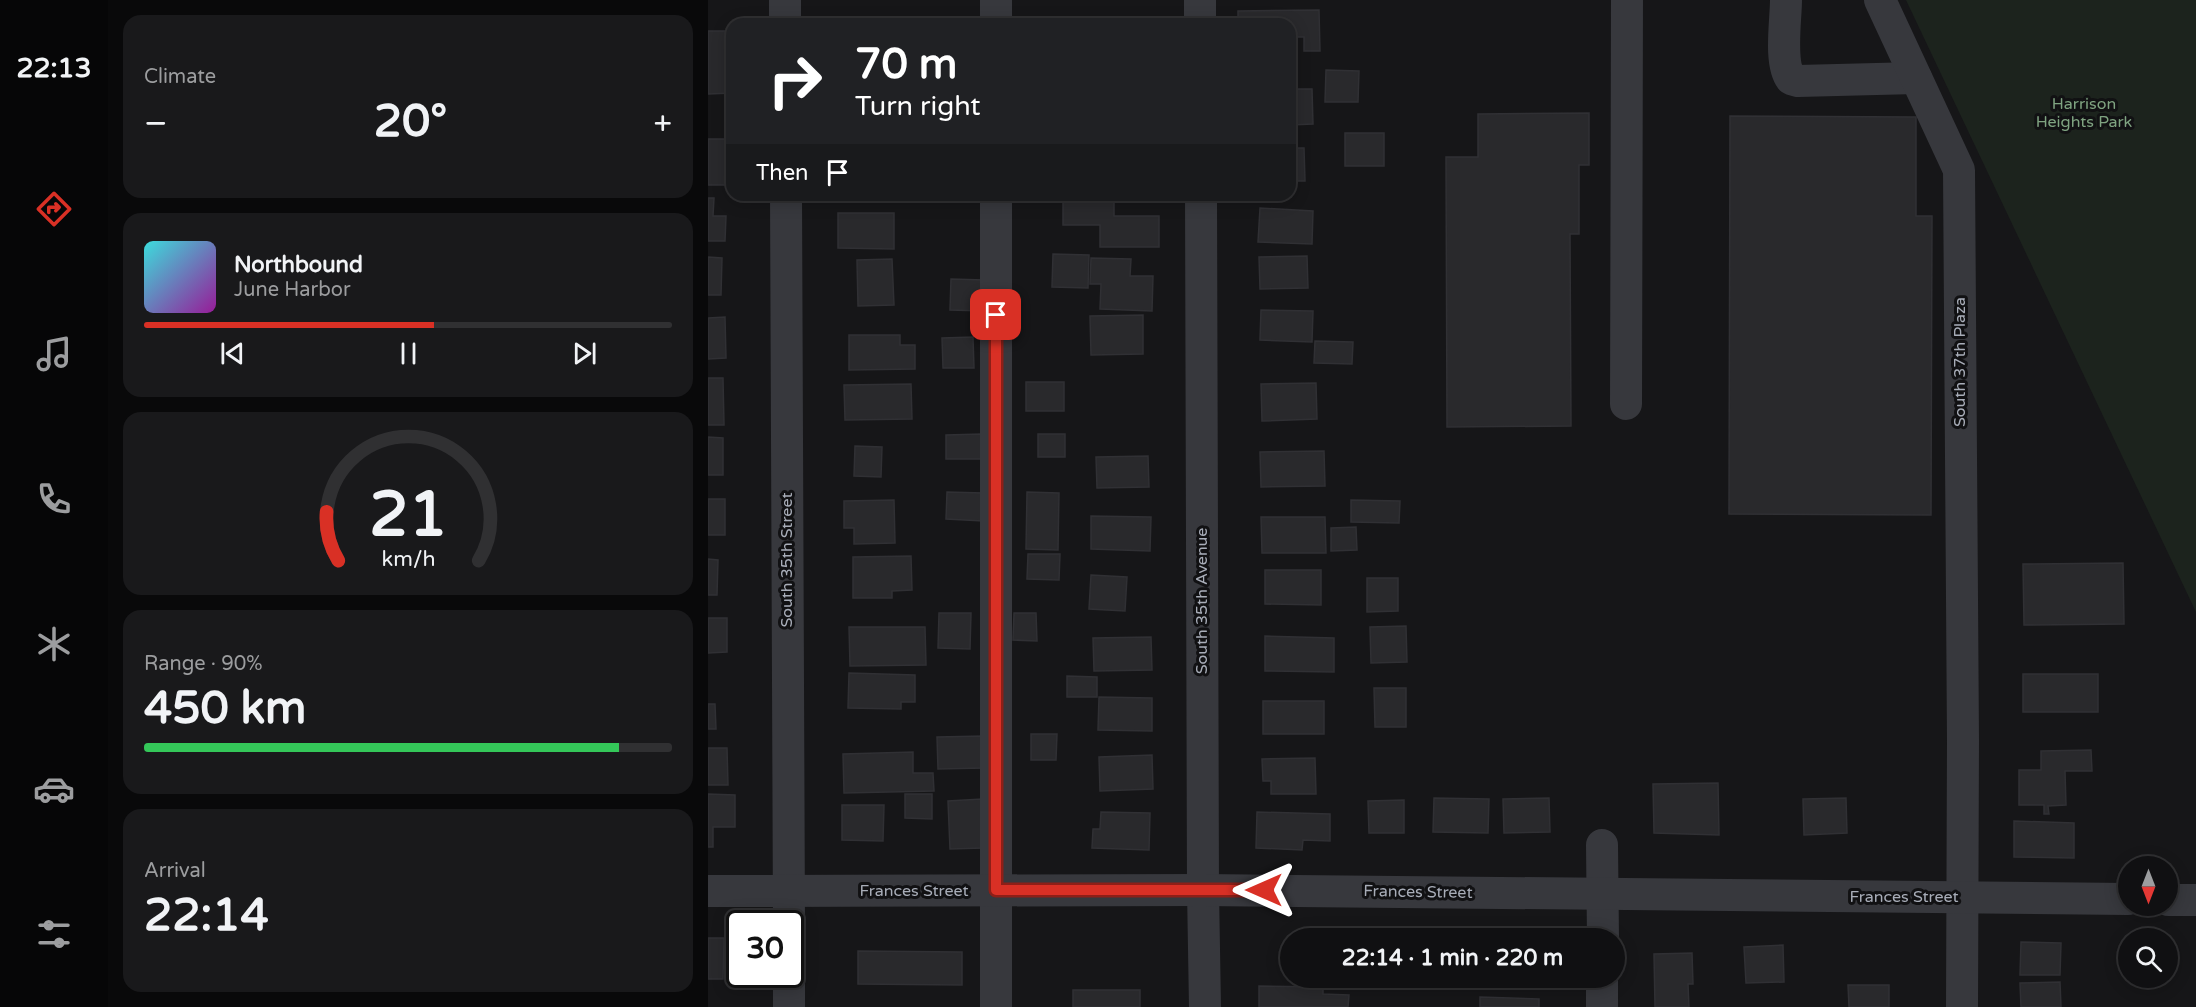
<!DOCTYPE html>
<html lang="en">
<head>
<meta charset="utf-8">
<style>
	:root { --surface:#101012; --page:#19191b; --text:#f1f3f6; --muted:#9c9d9f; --line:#303032; --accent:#d93025 }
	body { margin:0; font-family:"Varela Round",sans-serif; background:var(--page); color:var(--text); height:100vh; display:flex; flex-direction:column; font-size:22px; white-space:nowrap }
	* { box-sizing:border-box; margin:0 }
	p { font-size:20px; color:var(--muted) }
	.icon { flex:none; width:33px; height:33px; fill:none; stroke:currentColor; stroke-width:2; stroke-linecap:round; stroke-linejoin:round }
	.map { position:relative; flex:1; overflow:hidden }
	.sheet { display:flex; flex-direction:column; gap:15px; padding:15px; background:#09090a; width:600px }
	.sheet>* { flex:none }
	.top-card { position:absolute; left:18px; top:18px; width:570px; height:183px; border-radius:18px; box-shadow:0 3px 15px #0003,0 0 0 2px var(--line); background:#202124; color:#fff; overflow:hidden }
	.needle { width:39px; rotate:180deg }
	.tools { position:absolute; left:1410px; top:856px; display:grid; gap:12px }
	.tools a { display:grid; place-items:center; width:60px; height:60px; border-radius:50%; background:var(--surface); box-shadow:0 3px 15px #0003,0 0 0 2px var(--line); font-size:30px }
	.speed { position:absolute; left:18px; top:910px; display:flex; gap:12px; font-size:30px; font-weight:700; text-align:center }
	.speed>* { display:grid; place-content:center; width:78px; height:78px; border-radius:50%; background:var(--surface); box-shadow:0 3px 15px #0003,0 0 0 2px var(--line); line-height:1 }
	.speed .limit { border:3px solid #111; border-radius:9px; background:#fff; color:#111 }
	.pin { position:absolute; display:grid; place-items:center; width:51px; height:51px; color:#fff; margin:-26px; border-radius:12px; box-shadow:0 3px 9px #0006 }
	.me { position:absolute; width:66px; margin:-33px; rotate:270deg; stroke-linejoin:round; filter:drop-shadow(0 0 4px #0008) }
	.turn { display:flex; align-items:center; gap:21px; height:126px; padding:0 30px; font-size:27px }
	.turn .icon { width:78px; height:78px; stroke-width:2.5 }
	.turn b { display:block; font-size:42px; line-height:51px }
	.then { display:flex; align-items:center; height:57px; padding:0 30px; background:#0003; gap:12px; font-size:22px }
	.big { font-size:45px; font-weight:800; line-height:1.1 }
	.sheet .card { flex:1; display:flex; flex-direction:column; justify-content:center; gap:9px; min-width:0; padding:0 21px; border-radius:18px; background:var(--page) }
	.sheet .dial { align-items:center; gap:0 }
	.dial svg { height:156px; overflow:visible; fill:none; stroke:var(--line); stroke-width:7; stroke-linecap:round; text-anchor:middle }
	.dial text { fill:var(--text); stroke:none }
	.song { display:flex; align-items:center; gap:18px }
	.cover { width:72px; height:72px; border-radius:9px; background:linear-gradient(135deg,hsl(180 70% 55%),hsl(300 70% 35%)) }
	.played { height:6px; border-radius:3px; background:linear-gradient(90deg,var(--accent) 55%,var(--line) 55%) }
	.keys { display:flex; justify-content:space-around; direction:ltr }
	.heat { display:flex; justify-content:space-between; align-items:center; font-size:33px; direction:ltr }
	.charge { height:9px; border-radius:4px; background:linear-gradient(90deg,#34c759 90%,var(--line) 0) }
	.trip { position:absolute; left:572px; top:928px; width:345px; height:60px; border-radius:30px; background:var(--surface); box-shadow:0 3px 15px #0003,0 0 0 2px var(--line); font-weight:800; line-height:60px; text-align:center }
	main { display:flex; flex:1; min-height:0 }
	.dock { display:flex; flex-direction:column; width:108px; justify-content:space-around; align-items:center; background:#060607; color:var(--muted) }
	.dock .icon { width:42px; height:42px }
	.dock .current { color:var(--accent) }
	.dock b { font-size:27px; color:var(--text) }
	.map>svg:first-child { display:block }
	.green { fill:#1c231d }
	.building { fill:#29292c; stroke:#303034; stroke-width:1.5 }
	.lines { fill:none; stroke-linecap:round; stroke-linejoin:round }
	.minor { stroke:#37383d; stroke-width:32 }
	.route-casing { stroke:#8d1f18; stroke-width:15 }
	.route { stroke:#d93025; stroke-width:10 }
	.labels { text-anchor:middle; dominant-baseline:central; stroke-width:6; stroke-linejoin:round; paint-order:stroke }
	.park-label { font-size:16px; fill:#7fa381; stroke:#111113 }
	.street-label { font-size:16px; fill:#a8adb8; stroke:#111113 }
</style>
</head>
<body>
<main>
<nav class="dock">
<b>22:13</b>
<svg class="icon current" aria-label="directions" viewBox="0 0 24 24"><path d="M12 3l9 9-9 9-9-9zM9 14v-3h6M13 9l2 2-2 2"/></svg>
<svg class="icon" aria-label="music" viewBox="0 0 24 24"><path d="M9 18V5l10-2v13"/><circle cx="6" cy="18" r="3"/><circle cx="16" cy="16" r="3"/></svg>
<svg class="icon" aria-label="phone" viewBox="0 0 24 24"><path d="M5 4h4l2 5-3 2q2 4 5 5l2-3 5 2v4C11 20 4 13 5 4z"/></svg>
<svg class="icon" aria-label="climate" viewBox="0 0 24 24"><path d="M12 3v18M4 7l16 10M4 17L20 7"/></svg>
<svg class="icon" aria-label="car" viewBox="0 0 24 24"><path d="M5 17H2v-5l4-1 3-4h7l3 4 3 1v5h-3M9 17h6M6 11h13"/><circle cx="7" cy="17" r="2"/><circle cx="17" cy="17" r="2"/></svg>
<svg class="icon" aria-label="filters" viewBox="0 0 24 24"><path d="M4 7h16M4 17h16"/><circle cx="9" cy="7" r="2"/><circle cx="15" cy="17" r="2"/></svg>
</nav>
<section class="sheet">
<div class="card"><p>Climate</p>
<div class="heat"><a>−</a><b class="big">20°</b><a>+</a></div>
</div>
<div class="card">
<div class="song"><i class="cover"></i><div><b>Northbound</b><p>June Harbor</p></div></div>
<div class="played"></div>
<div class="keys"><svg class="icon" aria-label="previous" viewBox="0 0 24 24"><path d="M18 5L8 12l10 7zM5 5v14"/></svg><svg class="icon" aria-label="pause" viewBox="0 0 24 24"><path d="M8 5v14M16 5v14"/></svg><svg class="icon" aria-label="next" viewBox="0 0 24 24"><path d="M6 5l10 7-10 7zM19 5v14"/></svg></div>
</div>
<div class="card dial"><svg viewBox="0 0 100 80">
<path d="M14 69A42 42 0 1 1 86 69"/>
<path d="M14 69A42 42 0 0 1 8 44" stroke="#d93025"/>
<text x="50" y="56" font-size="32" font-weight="700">21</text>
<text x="50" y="72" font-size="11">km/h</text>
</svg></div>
<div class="card"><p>Range · 90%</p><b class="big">450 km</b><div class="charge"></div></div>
<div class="card"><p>Arrival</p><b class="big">22:14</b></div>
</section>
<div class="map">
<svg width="1488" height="1007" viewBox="0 0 1488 1007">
	<rect width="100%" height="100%" fill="#161618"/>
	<!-- green -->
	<path class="green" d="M1198,0h290v612z"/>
	<!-- building -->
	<g class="building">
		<path d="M611,10l1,41h-16v-14h-14v-13h-52v-13z"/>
		<path d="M443,18l1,6h-42v-1z"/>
		<path d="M0,31h24v62l-24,1z"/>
		<path d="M618,70l33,1 -1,31h-33z"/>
		<path d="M582,89h22l1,35 -23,1z"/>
		<path d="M881,113v52h-10v69h-9l1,192 -124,1 -1,-270h32v-43z"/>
		<path d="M1022,116l186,1v99h16l-1,299 -202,-1z"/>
		<rect x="637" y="133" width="39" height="33"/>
		<path d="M0,139h22l-1,46h-21z"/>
		<path d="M582,148h14l1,33h-15z"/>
		<path d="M355,195h51v21h45v31h-59v-22h-37z"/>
		<path d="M0,198h6l-1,18h13l-1,25h-17z"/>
		<path d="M552,208l53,3 -1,33 -54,-2z"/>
		<path d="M130,213h56v36l-56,-1z"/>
		<path d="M345,254l36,1 -1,33 -36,-1z"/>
		<path d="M599,256l1,32 -48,1 -1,-32z"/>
		<path d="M0,257l14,1 -1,37h-13z"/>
		<path d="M383,258l40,1 -1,17h23l-1,35 -52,-2 1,-25h-11z"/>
		<path d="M184,259l2,46 -36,1 -1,-46z"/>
		<path d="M243,279l33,1v31l-34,-1z"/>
		<path d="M553,310l52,1 -1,31 -52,-2z"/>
		<path d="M435,315v39l-52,1 -1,-39z"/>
		<path d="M17,317l1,41 -18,1v-41z"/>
		<path d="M141,335h51v10h15v24l-66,1z"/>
		<path d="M265,337l1,31h-31l-1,-30z"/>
		<path d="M607,341l38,1 -1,22 -38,-1z"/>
		<path d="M0,378h15l1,47h-16z"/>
		<rect x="318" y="382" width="38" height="29"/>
		<path d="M608,383l1,36 -55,2 -1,-37z"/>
		<path d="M203,384l1,35 -67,1 -1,-35z"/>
		<path d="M273,434v25h-35v-24z"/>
		<rect x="330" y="434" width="27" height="23"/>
		<path d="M0,437l15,1v37h-15z"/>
		<path d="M147,446l27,1 -1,30 -27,-1z"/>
		<path d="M616,451l1,35 -64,1 -1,-35z"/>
		<path d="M440,456l1,31 -52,1 -1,-31z"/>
		<path d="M239,492l36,1v28l-37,-2z"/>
		<path d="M319,492l32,1 -1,57 -32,-1z"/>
		<rect x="0" y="499" width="17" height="36"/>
		<path d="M186,500l1,43 -41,1v-16h-10v-27z"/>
		<path d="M643,500l49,1 -1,22 -48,-1z"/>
		<path d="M383,516l60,1 -1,34 -59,-2z"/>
		<path d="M553,517h64l1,36h-64z"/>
		<path d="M648,527l1,23 -26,1v-23z"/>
		<path d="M320,554h32l-1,26 -32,-1z"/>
		<path d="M203,556l1,34 -20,1v7h-39v-41z"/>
		<path d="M0,559l10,1 -1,35h-9z"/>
		<path d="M1415,563l1,61 -100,1 -1,-61z"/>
		<path d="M557,570h56v35l-56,-1z"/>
		<path d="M383,575l36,2 -2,34 -36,-2z"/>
		<path d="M659,578h31v33l-31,1z"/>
		<path d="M231,613h32l-1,36 -32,-1z"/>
		<path d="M306,613h22l1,28 -24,-1z"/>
		<path d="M0,618h19v34l-19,1z"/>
		<path d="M698,626l1,36 -36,1 -1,-36z"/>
		<path d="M141,627h76l1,38 -76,1z"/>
		<path d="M557,636l69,2v34l-69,-1z"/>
		<path d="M443,637l1,33 -58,1 -1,-33z"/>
		<path d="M141,673l66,2v27h-14v7l-53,-1z"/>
		<rect x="1315" y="674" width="75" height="38"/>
		<path d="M359,676l30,1v20h-30z"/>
		<path d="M666,688h32v39h-31z"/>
		<path d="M391,697l53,1v33l-54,-1z"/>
		<rect x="555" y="701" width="61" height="33"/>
		<path d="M0,704h7l1,25h-8z"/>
		<path d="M323,734h26l-1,26h-25z"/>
		<path d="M275,736l1,32 -46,1 -1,-32z"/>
		<path d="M0,748h19l1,37h-20z"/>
		<path d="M1383,750l1,21h-27l1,34 -18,1 1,8h-5v-9h-25v-35h22v-19z"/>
		<path d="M205,752v21h20l1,18 -90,2 -1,-39z"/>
		<path d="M444,755l1,34 -53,2 -1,-34z"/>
		<path d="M607,758l1,36h-45v-13h-8l-1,-22z"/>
		<path d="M1010,783l1,52 -65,-2 -1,-49z"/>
		<path d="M0,794l27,1v32h-22v20h-5z"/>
		<path d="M197,794h27v25l-27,-1z"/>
		<path d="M726,798l55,1 -1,34 -55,-1z"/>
		<path d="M841,798l1,34 -46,1 -1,-34z"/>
		<path d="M1138,798l1,35 -43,2 -1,-36z"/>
		<path d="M274,799l1,49 -33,1 -2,-48z"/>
		<path d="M696,800v33h-35l-1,-32z"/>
		<path d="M134,805h42l-1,36 -41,-1z"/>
		<path d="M393,812l49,1 -1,37 -57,-2 1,-19h7z"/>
		<path d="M549,812l73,2v27l-27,-1 -1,10 -46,-2z"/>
		<path d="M1306,821l60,2v35l-60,-1z"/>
		<path d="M696,935v4h-43v-3z"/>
		<path d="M0,938h16l-1,41h-15z"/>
		<path d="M1313,942l40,1 -1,32h-40z"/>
		<path d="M1075,945l1,37 -38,1 -2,-36z"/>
		<path d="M150,951l104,1v33l-104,-1z"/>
		<path d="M984,953l1,31h-5l1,23h-34l-1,-53z"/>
		<path d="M776,978h56v3l-56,-1z"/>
		<path d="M1352,982l1,25h-40l-1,-24z"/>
		<path d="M1140,985h41v22h-40z"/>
		<path d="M551,986l64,1v7l26,1 -1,12h-89z"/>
		<rect x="365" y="990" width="67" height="17"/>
		<path d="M772,997l59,2v8h-59z"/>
	</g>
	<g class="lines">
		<!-- minor -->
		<g class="minor">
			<path d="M77,0v24"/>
			<path d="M288,0v24"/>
			<path d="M492,0v24"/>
			<path d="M1078,0c0,20 -7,63 5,79l7,2 118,-3"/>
			<path d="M1172,0l79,170 4,571 -1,266"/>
			<path d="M78,195l3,729"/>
			<path d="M288,195v812"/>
			<path d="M493,195l2,695 2,117"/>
			<path d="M918,404l1,-404"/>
			<path d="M894,845l1,94"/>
			<path d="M0,891l495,-1 925,9"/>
			<path d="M1460,900h28"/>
			<path d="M81,975v32"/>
			<path d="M894,1007v-29"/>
		</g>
	</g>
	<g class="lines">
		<!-- route casing -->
		<g class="route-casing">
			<path id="route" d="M288,315v575h268"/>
		</g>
		<!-- route -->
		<use href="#route" class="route"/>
	</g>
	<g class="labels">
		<!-- park labels -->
		<g class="park-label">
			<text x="1376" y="104">Harrison<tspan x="1376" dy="18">Heights Park</tspan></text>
		</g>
		<!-- street labels -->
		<g class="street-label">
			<text transform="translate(1252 362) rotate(-90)">South 37th Plaza</text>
			<text transform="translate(79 560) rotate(-90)">South 35th Street</text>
			<text transform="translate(494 601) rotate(-90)">South 35th Avenue</text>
			<text x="206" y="891">Frances Street</text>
			<text transform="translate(710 892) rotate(1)">Frances Street</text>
			<text x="1196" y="897">Frances Street</text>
		</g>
	</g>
</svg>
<div class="tools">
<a><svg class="needle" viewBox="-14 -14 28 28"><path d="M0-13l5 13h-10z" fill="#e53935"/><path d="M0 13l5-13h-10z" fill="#9c9d9f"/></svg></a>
<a><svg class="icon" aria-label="search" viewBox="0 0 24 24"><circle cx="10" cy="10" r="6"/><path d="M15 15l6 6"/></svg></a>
</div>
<div class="speed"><div class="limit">30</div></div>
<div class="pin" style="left:288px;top:315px;background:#d93025"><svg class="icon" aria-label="arrive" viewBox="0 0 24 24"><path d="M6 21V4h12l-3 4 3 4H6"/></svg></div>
<svg class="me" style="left:556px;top:890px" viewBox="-20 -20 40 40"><path d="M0-17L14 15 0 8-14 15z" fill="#d93025" stroke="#fff" stroke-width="4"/></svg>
<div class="trip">22:14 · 1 min · 220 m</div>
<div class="top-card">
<div class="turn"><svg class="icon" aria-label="right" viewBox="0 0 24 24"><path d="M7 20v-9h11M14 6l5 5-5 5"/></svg><div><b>70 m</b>Turn right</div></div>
<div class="then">Then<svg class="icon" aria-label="arrive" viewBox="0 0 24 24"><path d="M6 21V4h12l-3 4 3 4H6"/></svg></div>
</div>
</div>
</main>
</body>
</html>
